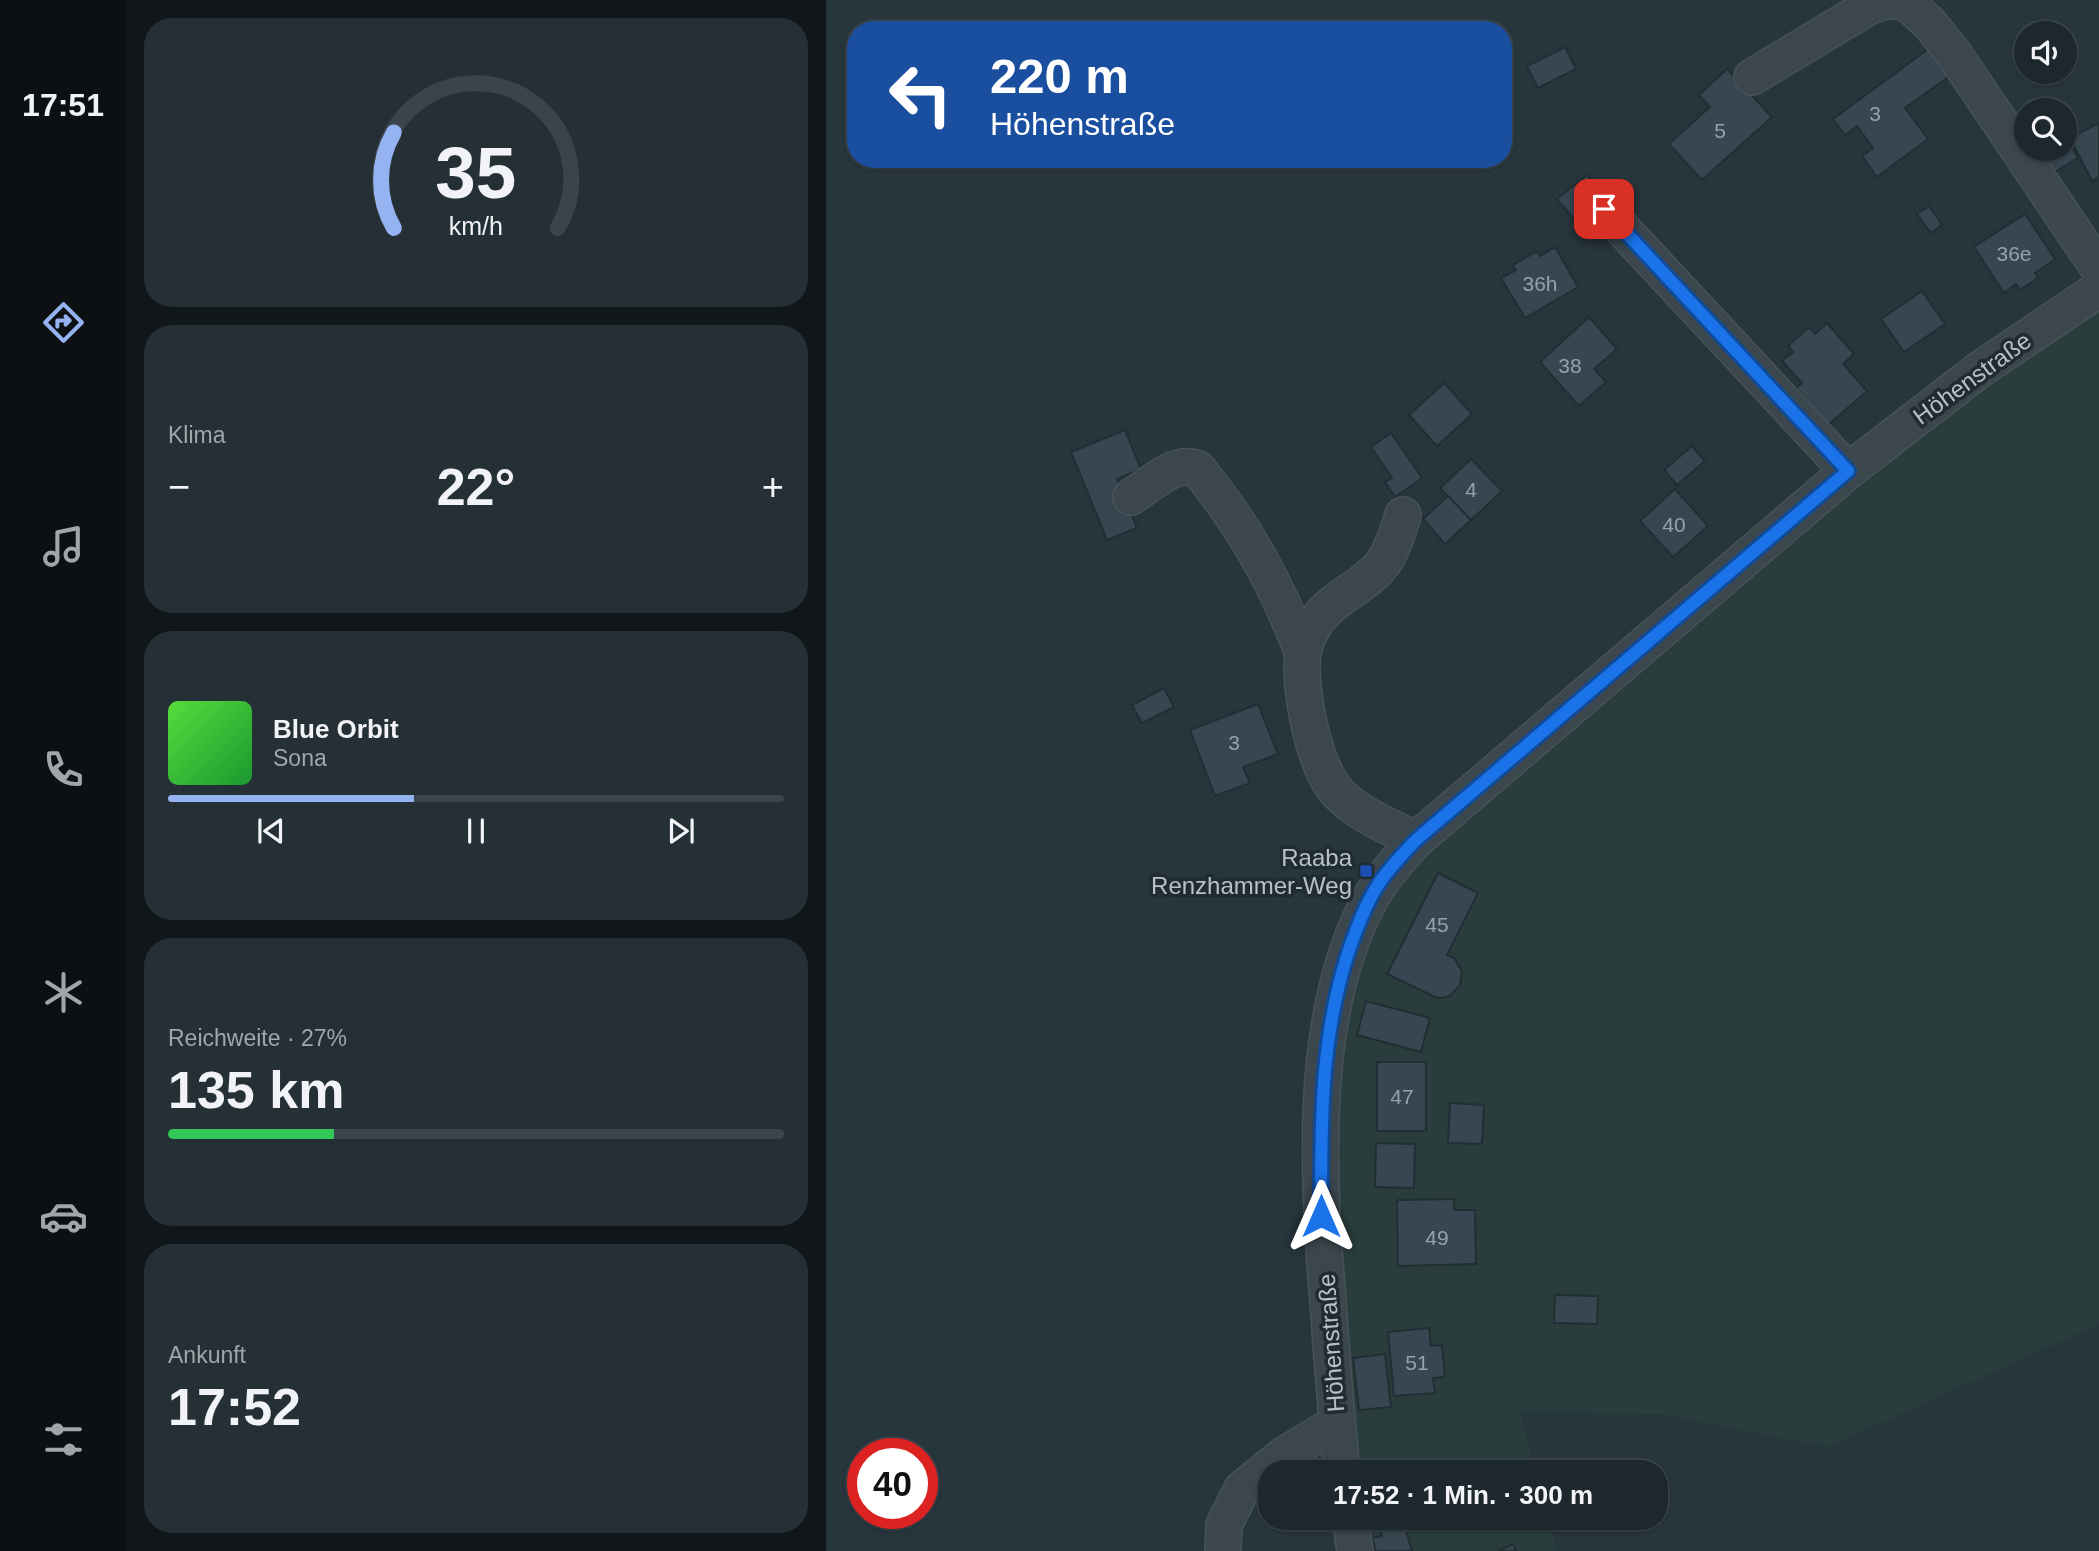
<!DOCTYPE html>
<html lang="de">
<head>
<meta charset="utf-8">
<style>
	:root { --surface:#1d282e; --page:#253036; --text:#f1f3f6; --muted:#a0a6aa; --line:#3b444a; --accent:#95b2f1 }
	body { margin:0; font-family:Helvetica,sans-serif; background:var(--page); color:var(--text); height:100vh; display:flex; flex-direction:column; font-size:26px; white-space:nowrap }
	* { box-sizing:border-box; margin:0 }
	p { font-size:23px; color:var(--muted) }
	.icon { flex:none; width:38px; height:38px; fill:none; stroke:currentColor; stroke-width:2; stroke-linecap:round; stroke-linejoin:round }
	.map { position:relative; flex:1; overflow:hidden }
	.side { display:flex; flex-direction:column; gap:18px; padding:18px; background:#101619; width:700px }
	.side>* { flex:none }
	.banner { position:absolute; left:21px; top:21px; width:665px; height:147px; border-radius:28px; box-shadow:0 2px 5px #0004,0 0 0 2px var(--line); background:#1a4fa0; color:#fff; overflow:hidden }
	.tools { position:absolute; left:1188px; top:21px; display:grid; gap:14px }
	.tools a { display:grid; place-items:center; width:63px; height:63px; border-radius:50%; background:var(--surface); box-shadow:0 2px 5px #0004,0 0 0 2px var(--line); font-size:35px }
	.speed { position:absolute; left:21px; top:1438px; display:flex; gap:14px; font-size:35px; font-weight:700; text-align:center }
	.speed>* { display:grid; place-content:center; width:91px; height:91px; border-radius:50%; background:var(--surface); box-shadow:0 2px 5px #0004,0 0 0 2px var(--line); line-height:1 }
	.speed .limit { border:10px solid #d22; background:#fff; color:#111 }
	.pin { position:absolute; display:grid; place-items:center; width:60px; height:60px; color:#fff; margin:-30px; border-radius:14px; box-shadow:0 4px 10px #0006 }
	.me { position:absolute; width:77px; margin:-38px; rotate:0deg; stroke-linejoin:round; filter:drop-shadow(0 0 5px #0008) }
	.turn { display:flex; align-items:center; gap:24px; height:147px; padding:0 28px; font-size:32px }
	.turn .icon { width:91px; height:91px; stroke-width:2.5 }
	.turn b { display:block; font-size:49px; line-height:60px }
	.big { font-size:52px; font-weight:700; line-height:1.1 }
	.side .card { flex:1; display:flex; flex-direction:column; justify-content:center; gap:10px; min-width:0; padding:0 24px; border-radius:28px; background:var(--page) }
	.side .dial { align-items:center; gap:0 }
	.dial svg { height:182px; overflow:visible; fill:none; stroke:var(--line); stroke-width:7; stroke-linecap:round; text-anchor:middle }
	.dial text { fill:var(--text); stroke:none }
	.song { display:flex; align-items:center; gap:21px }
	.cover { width:84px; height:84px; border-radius:10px; background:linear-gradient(135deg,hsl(110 70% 55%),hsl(130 70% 35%)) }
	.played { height:7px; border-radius:4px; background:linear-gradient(90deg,var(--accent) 40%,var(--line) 40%) }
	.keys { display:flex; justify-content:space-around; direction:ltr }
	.heat { display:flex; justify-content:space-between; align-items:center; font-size:38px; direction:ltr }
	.charge { height:10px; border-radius:5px; background:linear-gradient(90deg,#34c759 27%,var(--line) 0) }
	.trip { position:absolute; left:432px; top:1460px; width:410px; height:70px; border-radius:28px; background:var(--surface); box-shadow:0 2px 5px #0004,0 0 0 2px var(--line); font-weight:700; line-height:70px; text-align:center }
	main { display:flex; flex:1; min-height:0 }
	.tab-bar { display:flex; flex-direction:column; width:126px; justify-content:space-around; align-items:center; background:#0c1012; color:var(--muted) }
	.tab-bar .icon { width:49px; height:49px }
	.tab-bar .selected { color:var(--accent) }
	.tab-bar b { font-size:32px; color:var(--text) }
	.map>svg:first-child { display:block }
	.green { fill:#293e3c }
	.building { fill:#374751; stroke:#222d34; stroke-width:2 }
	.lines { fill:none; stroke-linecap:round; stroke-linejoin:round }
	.minor-casing { stroke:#475259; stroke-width:38 }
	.minor { stroke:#3b464d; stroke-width:35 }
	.route-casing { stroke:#114b97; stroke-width:18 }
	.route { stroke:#1a73e8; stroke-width:12 }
	.transit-dot { fill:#1a4fb4; stroke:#202b32; stroke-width:2.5 }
	.labels { text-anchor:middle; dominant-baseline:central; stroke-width:7; stroke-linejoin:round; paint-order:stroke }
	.number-label { font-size:21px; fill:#96a1a9 }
	.street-label { font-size:24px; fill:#b7c1c8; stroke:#202b32 }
	.poi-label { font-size:24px; fill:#b7c1c8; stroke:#202b32; text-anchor:end }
</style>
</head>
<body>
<main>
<nav class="tab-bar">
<b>17:51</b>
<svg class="icon selected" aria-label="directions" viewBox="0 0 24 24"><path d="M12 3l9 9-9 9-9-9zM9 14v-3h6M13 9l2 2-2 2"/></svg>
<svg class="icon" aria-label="music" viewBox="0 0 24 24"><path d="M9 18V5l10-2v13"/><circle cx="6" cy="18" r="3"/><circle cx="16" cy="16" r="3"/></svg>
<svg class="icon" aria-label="phone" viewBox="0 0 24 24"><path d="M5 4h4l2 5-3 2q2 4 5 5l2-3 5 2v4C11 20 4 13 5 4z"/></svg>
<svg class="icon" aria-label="climate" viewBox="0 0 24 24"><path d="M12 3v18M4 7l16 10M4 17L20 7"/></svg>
<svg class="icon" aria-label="car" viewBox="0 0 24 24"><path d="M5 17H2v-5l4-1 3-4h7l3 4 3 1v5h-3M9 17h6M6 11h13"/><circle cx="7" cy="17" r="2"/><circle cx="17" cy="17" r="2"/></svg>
<svg class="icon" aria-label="filters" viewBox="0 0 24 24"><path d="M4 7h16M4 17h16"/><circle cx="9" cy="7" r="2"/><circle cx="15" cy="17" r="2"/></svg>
</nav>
<section class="side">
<div class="card dial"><svg viewBox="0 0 100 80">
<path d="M14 69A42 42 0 1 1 86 69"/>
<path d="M14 69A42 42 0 0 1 14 27" stroke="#95b2f1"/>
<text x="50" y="56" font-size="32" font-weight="700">35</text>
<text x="50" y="72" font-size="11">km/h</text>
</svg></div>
<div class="card"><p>Klima</p>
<div class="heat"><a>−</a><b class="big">22°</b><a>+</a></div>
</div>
<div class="card">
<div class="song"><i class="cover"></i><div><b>Blue Orbit</b><p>Sona</p></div></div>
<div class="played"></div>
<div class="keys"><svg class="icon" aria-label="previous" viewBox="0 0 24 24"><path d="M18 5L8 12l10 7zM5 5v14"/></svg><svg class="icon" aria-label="pause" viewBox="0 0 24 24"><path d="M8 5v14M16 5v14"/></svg><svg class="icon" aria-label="next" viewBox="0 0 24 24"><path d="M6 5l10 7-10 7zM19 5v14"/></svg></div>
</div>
<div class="card"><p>Reichweite · 27%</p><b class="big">135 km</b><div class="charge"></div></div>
<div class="card"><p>Ankunft</p><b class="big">17:52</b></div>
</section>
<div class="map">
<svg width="1273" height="1551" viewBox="0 0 1273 1551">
	<rect width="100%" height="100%" fill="#27353d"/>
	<!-- green -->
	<g class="green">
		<path d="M1273,305v1019l-271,123 -168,-33 -140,-1 15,59h-178l-22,-256 1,-131 18,-104 25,-69 27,-40 451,-390 131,-101z"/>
		<path d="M538,1517h184l10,34h-189z"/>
	</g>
	<!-- building -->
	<g class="building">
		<path d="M739,47l11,22 -38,19 -11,-22z"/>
		<path d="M1105,47l20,28 -46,33 23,31 -51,38 -15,-21 11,-8 -16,-22 -12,9 -12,-16z"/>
		<path d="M901,69l45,48 -70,63 -33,-36 41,-37 -11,-12z"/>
		<path d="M1273,123v54l-7,4 -22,-43z"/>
		<path d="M1239,136l13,22 -30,18 -16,-27h33z"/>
		<path d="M761,175l22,25 -30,25 -22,-26z"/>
		<path d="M1103,206l13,19 -11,8 -14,-19z"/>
		<path d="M1199,214l30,45 -20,14 3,5 -18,12 -4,-6 -12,9 -30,-46z"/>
		<path d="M729,247l23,40 -53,31 -24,-40 15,-8 -3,-5 24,-14 3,5z"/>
		<path d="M1096,291l23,33 -41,28 -23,-33z"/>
		<path d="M763,317l28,32 -23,20 12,13 -27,24 -39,-44z"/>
		<path d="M1001,323l27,31 -11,10 24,27 -39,34 -32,-37 6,-5 -20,-22 11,-9 -5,-6 21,-19 6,7z"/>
		<path d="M618,383l28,31 -35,32 -28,-31z"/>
		<path d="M299,430l16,39 -24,10 20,49 -30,12 -36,-88z"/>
		<path d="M565,433l31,45 -27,19 -10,-15 7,-4 -21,-31z"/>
		<path d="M866,446l13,15 -28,24 -13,-15z"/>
		<path d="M645,459l31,32 -31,29 -31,-32z"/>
		<path d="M849,489l33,37 -35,31 -33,-36z"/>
		<path d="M622,496l23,24 -26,24 -22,-25z"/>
		<path d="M338,688l10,19 -32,16 -10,-18z"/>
		<path d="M432,704l20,50 -35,13 7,16 -35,13 -25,-66z"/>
		<path d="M612,873l40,20 -31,62 7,3 8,13 -2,14 -10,11 -8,2 -7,-1 -48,-23z"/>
		<path d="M540,1001l64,17 -9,34 -64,-17z"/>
		<rect x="551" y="1062" width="49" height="69"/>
		<path d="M624,1103l34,2 -2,39 -34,-1z"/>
		<path d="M550,1143l39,1 -1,44 -39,-1z"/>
		<path d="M628,1199v11h21l1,54 -78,2 -1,-66z"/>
		<path d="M729,1295l43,1 -1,28 -43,-1z"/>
		<path d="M603,1328l2,18 11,-1 3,32 -12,1 2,15 -41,3 -6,-64z"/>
		<path d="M559,1354l6,53 -32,3 -6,-52z"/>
		<path d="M700,1462l2,10h-13l-1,-8z"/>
		<path d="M550,1517h26l10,34h-36l-4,-13 10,-2z"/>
		<path d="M687,1544l3,7h-18z"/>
	</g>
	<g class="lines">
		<!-- minor casing -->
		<g class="minor-casing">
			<g id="minor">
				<path d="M1065,0l16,3 23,21 24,30 145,215"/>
				<path d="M926,77l118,-71 18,-6"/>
				<path d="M778,209l244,262"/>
				<path d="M305,497c18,-11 44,-38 67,-28 47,58 78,114 105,184"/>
				<path d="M577,515c-5,16 -10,34 -20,48 -17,23 -48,33 -65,56 -7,10 -13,21 -15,34 -5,35 11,116 36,141 20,21 52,33 77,46"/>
				<path d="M516,1472c-6,-57 -10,-113 -14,-170 -10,-124 -20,-285 40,-399 12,-24 30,-43 48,-63l432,-369 131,-101 120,-81"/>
				<path d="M524,1517l5,34"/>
				<path d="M397,1551l1,-26 18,-36 42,-34 53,-32"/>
			</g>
		</g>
		<!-- minor -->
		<use href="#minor" class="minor"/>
	</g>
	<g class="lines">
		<!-- route casing -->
		<g class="route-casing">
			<path id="route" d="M495,1216c0,-90 -1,-177 27,-263 8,-23 17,-48 30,-68 11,-17 25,-31 38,-45l432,-369 -244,-262"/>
		</g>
		<!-- route -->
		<use href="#route" class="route"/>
	</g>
	<!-- markers -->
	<rect class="transit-dot" x="533" y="864" width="14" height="14" rx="3.5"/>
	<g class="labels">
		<!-- number labels -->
		<g class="number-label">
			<text x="1049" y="113">3</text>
			<text x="894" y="130">5</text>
			<text x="1188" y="253">36e</text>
			<text x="714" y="283">36h</text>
			<text x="744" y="365">38</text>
			<text x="645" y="489">4</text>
			<text x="848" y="524">40</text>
			<text x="408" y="742">3</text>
			<text x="611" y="924">45</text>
			<text x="576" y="1096">47</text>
			<text x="611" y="1237">49</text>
			<text x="591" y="1362">51</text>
		</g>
		<!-- street labels -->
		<g class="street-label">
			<text transform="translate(1146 378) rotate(-36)">Höhenstraße</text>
			<text transform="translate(505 1343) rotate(-94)">Höhenstraße</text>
		</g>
		<!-- poi labels -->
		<g class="poi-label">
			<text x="526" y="857">Raaba<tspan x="526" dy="28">Renzhammer-Weg</tspan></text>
		</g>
	</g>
</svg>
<div class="tools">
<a><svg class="icon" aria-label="sound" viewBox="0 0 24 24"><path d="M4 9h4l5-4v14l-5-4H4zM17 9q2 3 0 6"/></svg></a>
<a><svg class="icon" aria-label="search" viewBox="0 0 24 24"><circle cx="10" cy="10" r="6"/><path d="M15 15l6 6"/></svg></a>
</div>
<div class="speed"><div class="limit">40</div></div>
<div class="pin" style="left:778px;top:209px;background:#d93025"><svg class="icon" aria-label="arrive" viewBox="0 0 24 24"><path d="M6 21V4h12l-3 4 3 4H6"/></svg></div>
<svg class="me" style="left:495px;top:1216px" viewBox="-20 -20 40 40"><path d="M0-17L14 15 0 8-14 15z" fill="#1a73e8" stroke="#fff" stroke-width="4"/></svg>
<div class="trip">17:52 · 1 Min. · 300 m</div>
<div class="banner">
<div class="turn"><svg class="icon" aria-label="left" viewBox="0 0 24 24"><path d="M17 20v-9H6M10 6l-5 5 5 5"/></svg><div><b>220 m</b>Höhenstraße</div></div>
</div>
</div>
</main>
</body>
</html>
